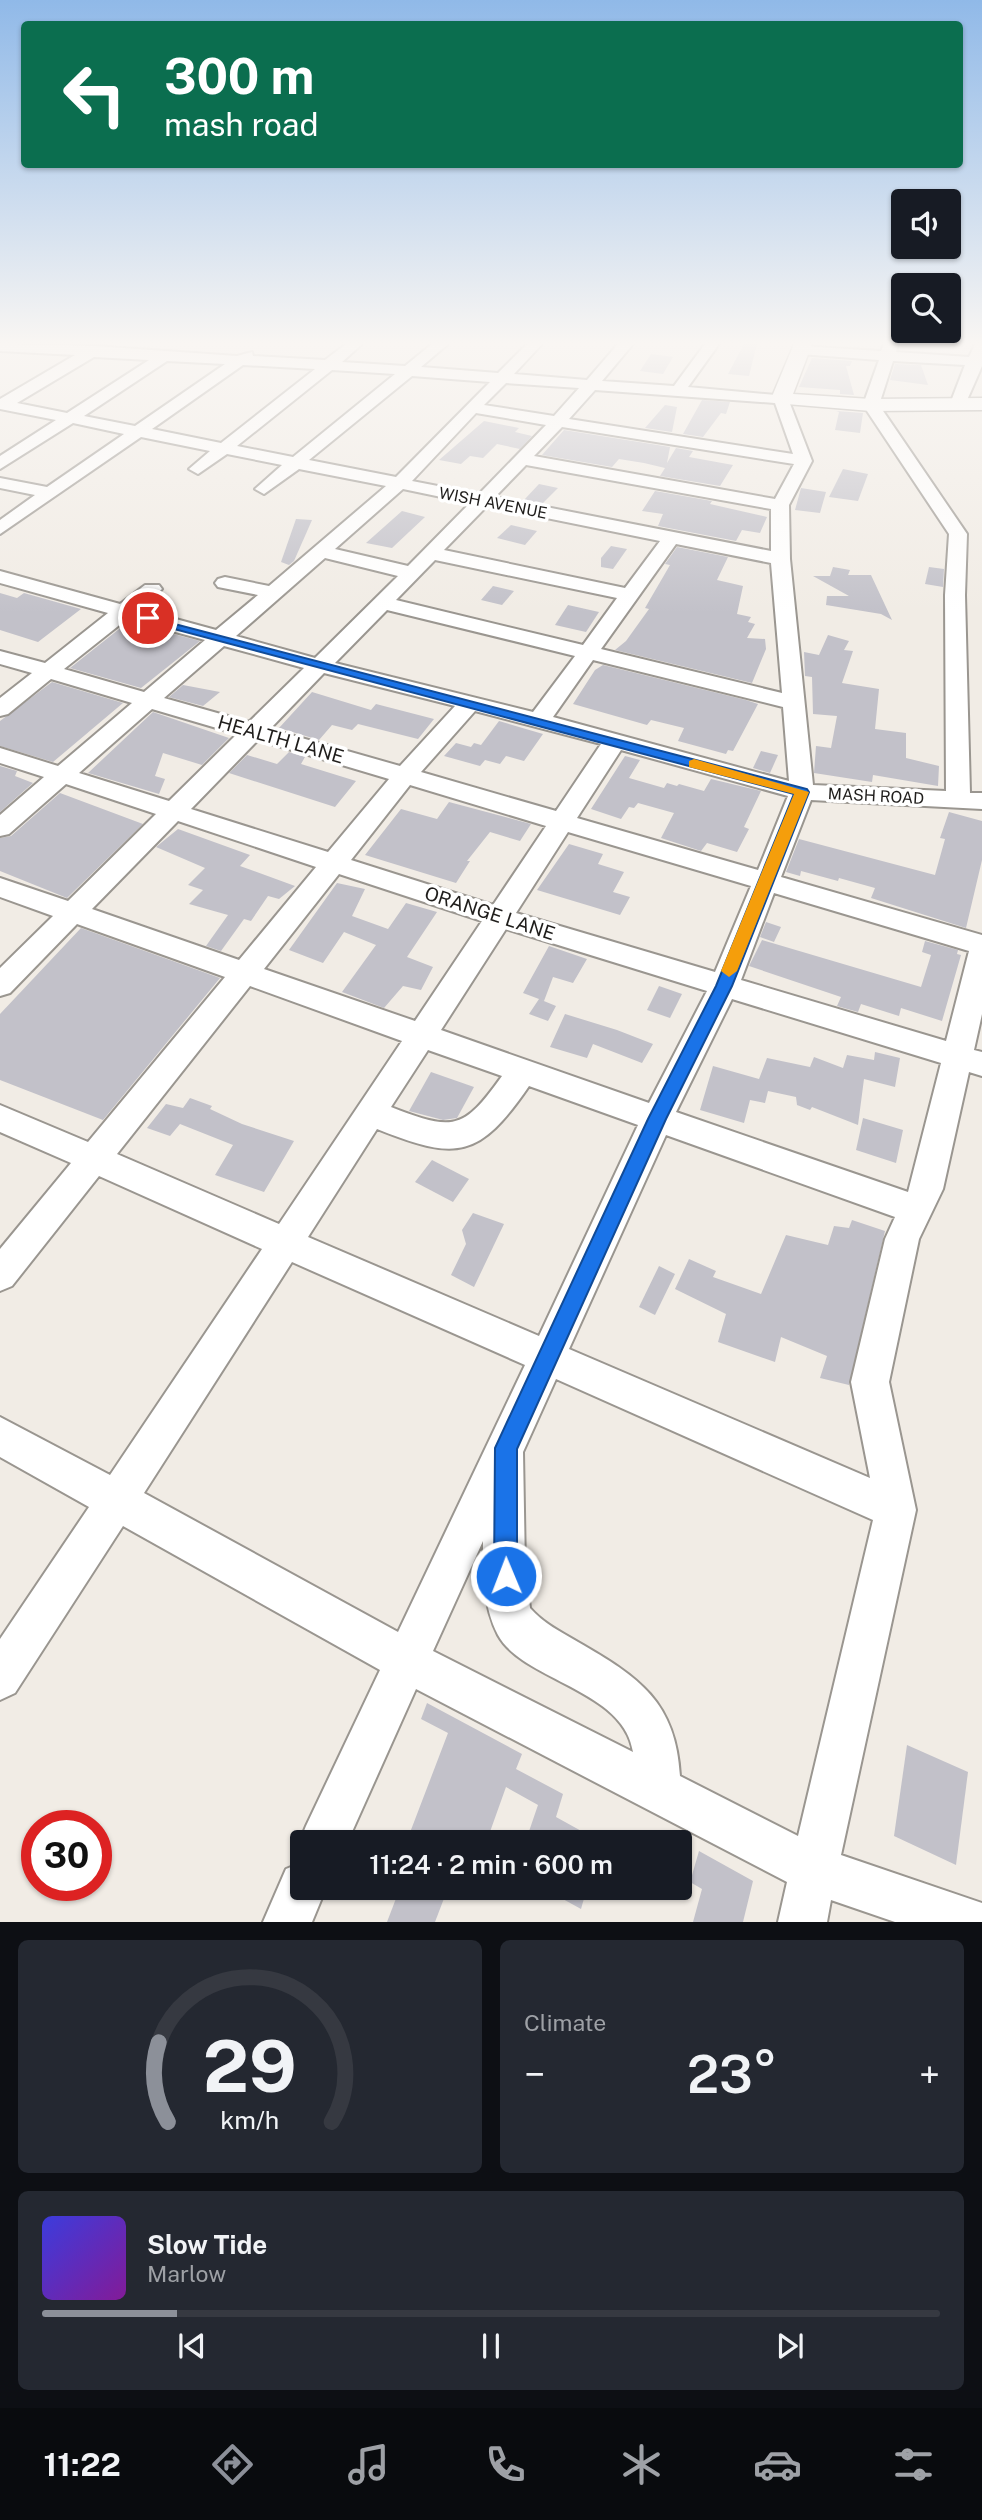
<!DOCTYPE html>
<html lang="en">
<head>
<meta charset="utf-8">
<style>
	:root { --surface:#171b24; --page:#242831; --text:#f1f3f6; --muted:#9ea1a6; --line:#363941; --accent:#8c9099 }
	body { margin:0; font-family:"Public Sans",sans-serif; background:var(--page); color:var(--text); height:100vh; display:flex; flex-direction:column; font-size:26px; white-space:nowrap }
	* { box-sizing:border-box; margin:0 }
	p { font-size:23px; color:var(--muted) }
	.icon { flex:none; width:38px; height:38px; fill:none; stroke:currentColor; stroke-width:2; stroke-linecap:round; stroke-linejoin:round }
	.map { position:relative; height:1922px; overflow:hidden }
	.side { display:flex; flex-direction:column; gap:18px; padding:18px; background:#0d0f14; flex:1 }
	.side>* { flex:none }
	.top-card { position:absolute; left:21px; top:21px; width:942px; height:147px; border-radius:7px; box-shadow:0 2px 5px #0004; background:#0b6e4f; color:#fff; overflow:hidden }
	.controls { position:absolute; left:891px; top:189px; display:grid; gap:14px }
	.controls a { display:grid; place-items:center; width:70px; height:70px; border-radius:7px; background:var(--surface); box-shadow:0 2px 5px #0004; font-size:35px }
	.speed { position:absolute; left:21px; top:1810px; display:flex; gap:14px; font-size:35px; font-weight:700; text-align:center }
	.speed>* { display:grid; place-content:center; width:91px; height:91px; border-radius:50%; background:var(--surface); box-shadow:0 2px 5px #0004; line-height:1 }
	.speed .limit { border:10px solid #d22; background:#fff; color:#111 }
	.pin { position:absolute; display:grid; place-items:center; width:60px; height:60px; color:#fff; margin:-30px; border:4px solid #fff; border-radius:50%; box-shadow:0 2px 7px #0007 }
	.me { position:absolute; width:77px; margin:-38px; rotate:359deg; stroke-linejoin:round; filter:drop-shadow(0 0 5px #0008) }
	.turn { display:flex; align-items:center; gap:24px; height:147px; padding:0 28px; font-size:32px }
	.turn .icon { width:91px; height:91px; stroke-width:2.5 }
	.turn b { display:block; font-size:49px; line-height:60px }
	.big { font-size:52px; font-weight:600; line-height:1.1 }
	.side .tile { flex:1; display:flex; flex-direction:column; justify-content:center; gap:10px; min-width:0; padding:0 24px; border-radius:10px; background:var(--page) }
	.side .dial { align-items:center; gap:0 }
	.dial svg { height:182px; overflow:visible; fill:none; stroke:var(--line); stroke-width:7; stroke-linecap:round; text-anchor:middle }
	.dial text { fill:var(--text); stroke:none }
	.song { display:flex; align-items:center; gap:21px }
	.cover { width:84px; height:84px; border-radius:10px; background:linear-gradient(135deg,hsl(240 70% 55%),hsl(290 70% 35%)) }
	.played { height:7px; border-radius:4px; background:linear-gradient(90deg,var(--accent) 15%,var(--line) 15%) }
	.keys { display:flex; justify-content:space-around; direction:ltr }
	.heat { display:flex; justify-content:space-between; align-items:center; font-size:38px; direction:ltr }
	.side .tiles { flex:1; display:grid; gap:18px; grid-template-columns:1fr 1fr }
	.tile:last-child { grid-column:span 2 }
	.trip { position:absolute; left:290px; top:1830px; width:402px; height:70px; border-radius:7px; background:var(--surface); box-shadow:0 2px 5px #0004; font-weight:600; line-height:70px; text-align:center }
	.menu { display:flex; height:112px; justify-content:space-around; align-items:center; background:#090b0e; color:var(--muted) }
	.menu .icon { width:49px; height:49px }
	.menu .selected { color:var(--accent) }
	.menu b { font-size:32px; color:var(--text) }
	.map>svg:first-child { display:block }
	.building { fill:#c2c1c9 }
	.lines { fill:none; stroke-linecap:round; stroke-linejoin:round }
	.minor-casing { stroke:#9a9690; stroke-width:4 }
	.major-casing { stroke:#9a9690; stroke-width:3 }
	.minor { fill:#fff; fill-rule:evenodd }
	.major { fill:#fff; fill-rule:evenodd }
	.route { fill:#1a73e8; stroke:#114b97; stroke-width:2 }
	.slow { fill:#f59e0b }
	.labels { text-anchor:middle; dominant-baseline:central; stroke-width:7; stroke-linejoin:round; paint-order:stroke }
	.far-street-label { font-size:16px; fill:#1f1d1b; stroke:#fff }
	.street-label { font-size:19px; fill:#1f1d1b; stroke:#fff }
</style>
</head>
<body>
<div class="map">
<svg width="982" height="1922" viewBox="0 0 982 1922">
	<rect width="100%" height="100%" fill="#f1ece5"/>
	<!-- building -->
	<g class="building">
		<path d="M744,344h13l-8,32 -21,-2z"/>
		<path d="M651,354l22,3 -10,17 -23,-3z"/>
		<path d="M812,358l40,3 -2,5h-4l8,29 -14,-1v-4l-41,-3z"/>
		<path d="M895,364l26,1 7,20 -38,-5z"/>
		<path d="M702,400l28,2 -4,12 -5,-1 -18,24 -20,-3z"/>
		<path d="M665,405l12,2 -5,25 -27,-4z"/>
		<path d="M836,411l27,2 -3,20 -25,-3 4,-18z"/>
		<path d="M484,421l35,7 -4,4 17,4 -12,13 -23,-5 -14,14 -13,-2 -9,8 -22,-4z"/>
		<path d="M564,430l106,17 -3,16 9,-15 17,3 -4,6 44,8 -13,21 -60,-10 5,-8 -21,-5 -25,-4 -7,8 -70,-12z"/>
		<path d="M843,469l25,5 -10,27 -29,-4z"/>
		<path d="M539,484l19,4 -16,16 -18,-4z"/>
		<path d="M801,488l25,4 -6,21 -25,-3z"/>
		<path d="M655,491l57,10 -2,3 57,13 -7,16 -18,-3 -6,11 -78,-15 5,-12 -21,-3z"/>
		<path d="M402,511l23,6 -33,31 -26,-5z"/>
		<path d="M296,519l16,1 -18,41 -5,4 -8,-3z"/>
		<path d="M511,525l26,6 -12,14 -28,-7z"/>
		<path d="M611,546l16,3 -14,20 -12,-2v-9z"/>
		<path d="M677,547l51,10 -11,23 26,6 -6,28 14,3 -3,5 7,2 -8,14 18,1 1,10 -14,34 -137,-33 11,-9 23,-32 -4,-1 25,-43 -5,-1z"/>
		<path d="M833,567l17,3 -2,5h23l21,45 -11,-6 -55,-9 1,-9h22l-36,-20h17z"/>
		<path d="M929,567l15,2 -1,18 -18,-3z"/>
		<path d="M493,586l21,5 -12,14 -21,-5z"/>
		<path d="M0,593l17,5 7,-5 57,16 -43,33 -38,-12z"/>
		<path d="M568,605l31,7 -13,20 -31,-7z"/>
		<path d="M128,622l72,19 -59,47 -71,-20z"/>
		<path d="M828,635l21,6 -5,9 9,1 -11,32 37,6 -4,40 31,4v25l33,8 -1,20 -65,-11 -1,7 -58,-9 2,-27 15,2 6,-32 -24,-2 -1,-37 -7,-1 -1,-24 15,3z"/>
		<path d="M603,665l143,35 12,4 -25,47 -5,-1 -2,4 -48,-13 6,-13 -33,-8 -4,5 -74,-21 22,-34z"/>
		<path d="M52,682l71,21 -70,59 -53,-16v-25z"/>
		<path d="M183,685l37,7 -17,14 -34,-9z"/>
		<path d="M312,692l59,18 5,-6 58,15 -16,20 -60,-15 -6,6 -20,-5 -13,15 -40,-12z"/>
		<path d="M153,712l76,26 -27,27 -39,-12 -8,23 10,3 -6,15 -71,-21z"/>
		<path d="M499,721l44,13 -19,27 -18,-5 -6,8 -15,-4 -5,6 -36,-10 12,-13 15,4 3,-4 7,2z"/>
		<path d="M761,751l17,4 -8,18 -17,-5z"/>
		<path d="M289,752l16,5 -4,7 55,17 -21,26 -106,-34 18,-18 30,9z"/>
		<path d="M625,756l15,4 -11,18 35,10 3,-5 10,3 2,-2 25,7 7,-12 50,12 -17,36 5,2 -12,23 -30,-9 -6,8 -40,-13 13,-25 -36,-10 -4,5 -5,-1 -8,12 -30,-10z"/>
		<path d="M0,766l17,5 -2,5 18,7 -33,29z"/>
		<path d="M60,793l83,31 -76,74 -67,-27v-33l11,-2z"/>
		<path d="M449,802l82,22 -11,17 -30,-9 -23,29h3l-14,22 -91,-28 36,-46 36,10z"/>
		<path d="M949,812l33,9v39l-16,68 -95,-30 4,-10 -36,-10 -1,3 -37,-10 -1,5 -14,-4 13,-33 136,36 10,-36 -5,-1z"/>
		<path d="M178,829l72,26 -10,11 55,20 -16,13 -11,-3 -17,25 -7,-2 -23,32 -15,-5 22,-31 -39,-11 14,-14 -15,-5 17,-17 -49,-21z"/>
		<path d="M569,844l34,10 -5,10 26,8 -11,20 17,5 -10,18 -83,-25z"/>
		<path d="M337,883l28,6 -13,27 36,13 18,-26 31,9 -30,45 26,10 -12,23 -18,-4 -19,22 -42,-16 34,-47 -32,-13 -21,31 -34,-13z"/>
		<path d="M766,922l15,5 -7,15 -14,-5z"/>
		<path d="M81,928l139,50 -117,142 -103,-40v-66z"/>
		<path d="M762,940l159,47 10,-32 -9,-3 3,-11 33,9 -1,4 4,1 -19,66 -41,-13 -2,8 -38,-12 -3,8 -21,-6 4,-9 -92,-31z"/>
		<path d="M549,946l38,13 -14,24 -20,-6 -9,24 -5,-2 17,7 -8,15 -19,-7 10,-15 -16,-6z"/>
		<path d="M659,986l23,8 -12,24 -23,-8z"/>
		<path d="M565,1014l52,16 36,14 -11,19 -49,-19 -6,14 -37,-11z"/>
		<path d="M875,1052l25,6 -5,29 -31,-8 -6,46 -46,-18 -2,3 -13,-5 -1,-8 -28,-6 -3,12 -15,-3 -6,23 -44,-13 13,-44 46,13 8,-21 43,9 4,-10 29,11 4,-13 27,5z"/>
		<path d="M431,1072l43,15 -17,31 -14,2 -34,-9z"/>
		<path d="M190,1098l22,8 -2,3 32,15 52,17 -30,51 -49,-17 18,-30 -53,-21 -10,12 -23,-8 19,-24 17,4z"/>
		<path d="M863,1118l40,12 -7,33 -40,-13z"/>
		<path d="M432,1160l37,19 -16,23 -38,-20z"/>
		<path d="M473,1213l31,11 -30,63 -23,-12 15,-31 -4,-14z"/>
		<path d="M852,1220l33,11 -36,154 -29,-7 7,-22 -46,-19 -6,25 -57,-20 8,-28 -51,-25 14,-30 27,12 -3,6 48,17 25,-59 42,10 6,-19 15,2z"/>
		<path d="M659,1266l16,8 -20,41 -16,-8z"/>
		<path d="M427,1703l95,51 -6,15 47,25 -7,23 47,26h-78l13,-38 -32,-18 -20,56h-80l42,-110 -27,-14z"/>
		<path d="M907,1745l61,27 -12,93 -62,-29z"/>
		<path d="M699,1851l54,30 -10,41h-50l9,-33 -12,-7z"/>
		<path d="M400,1888h48l-13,34h-48z"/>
		<path d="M543,1888h44l-6,21z"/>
	</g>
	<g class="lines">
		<!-- minor casing -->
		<g class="minor-casing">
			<g id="minor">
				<path d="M0,344l95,2 142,10 15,-4 1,4 72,4 21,-16h16l-20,18 63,4 27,-22h16l-27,23 77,6 29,-29h15l-28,30 73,6 31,-36h15l-31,37 72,5 31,-42h14l-31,43 99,9 25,65 -23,44 1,54 23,226 133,6 -1,-196 4,-61 -86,-129 16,-45 -79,-6 -7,-4 7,-4 81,5 3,-7h14l-2,8 73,5 6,-13h7v22l-18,41h-12l-2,-3 15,-39 -72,-4 -14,44 88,129 -2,61 5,198h12v16l-171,-9 -30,77 201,58v79l-8,36 8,2v24l-13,-4 -26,117 -24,50 -30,143 27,128 -75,345 141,48v19h-87l-64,-22 -4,22h-49l9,-40 -371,-193 -69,154h-44v8l-4,-8 7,-17 74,-156 -257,-144 -108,167 -15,7v-61l89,-132 -89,-50v-40l110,58 152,-226 -163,-73 -87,110 -12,5v-42l71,-86 -71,-31v-27l88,37 137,-165 -148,-53 -67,69 -10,3v-28l53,-52 -53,-19v-19l68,23 88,-87 -90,-30 -57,50 -9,2v-21l44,-38 -44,-14v-15l58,18 74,-63 -81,-24 -43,35 -8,2v-18l32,-25 -32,-9v-13l45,12 63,-50 -108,-30v-12l120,33 25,-19h14l3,4 -23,20 77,21 42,-35 -40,-8 -3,-4 3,-4 7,-2 44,9 117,-100 -87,-17 -35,25 -9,-5 27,-24 -55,-11 -29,20 -9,-5 21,-18 -69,-14 -141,97v-14l35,-25 -35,-7v-10l47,9 77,-53 -51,-11 -73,46v-13l56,-36 -56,-11v-10l75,-44 -75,-4zM94,357l55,3 -82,53 -50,-10zM167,361l58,3 -90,62 -51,-10zM243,365l72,4 -94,74 -69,-14zM332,370l63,4 -102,83 -56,-11zM412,376l78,6 -94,95 -87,-17zM506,383l73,5 -25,28 -70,-11zM595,390l180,13 18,51 -224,-35zM476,413l70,12 -67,69 -67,-13zM562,427l232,37 -19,35 -241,-43zM526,465l245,44v42l-276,-54zM403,489l67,14 -62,63 -73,-17zM487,506l173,35 -35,47 -181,-38zM676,544l95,19 11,130 -181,-44zM325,558l73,18 -83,82 -79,-22zM435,560l182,38 -34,47 -187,-45zM387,610l188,46 -42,56 -198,-49zM127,619l78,21 -61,52 -80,-23zM224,646l80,22 -55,54 -85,-24zM593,660l190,47 6,74 -236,-64zM324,673l131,33 -55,60 -130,-37zM152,709l85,25 -68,67 -90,-28zM475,711l126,33 -45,67 -135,-39zM258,740l131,39 -61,73 -137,-43zM621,750l167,46 -30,74 -181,-52zM410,785l136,41 -53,79 -142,-45zM178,821l138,46 -77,93 -147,-51zM568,832l183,54 -36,86 -199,-59zM339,874l143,47 -67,100 -151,-52zM774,893l195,58 -23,90 -205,-61zM506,929l201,62 -58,112 -208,-73zM250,986l152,55 -123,183 -162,-70zM732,999l209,64 -33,129 -232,-80zM428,1050l74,26c-39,55 -49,55 -111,31zM529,1086l109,39 -99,211 -231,-99 69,-108c80,32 102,30 152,-43zM666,1135l229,82 -10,22 -34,143 19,96 -301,-129zM292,1262l233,103 -127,267 -254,-139zM556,1379l317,141 -75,316 -118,-60c-4,-74 -41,-99 -102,-134 -17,-10 -35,-19 -48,-34l-5,-40 -2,-116zM483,1541c0,32 0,65 15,94 25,46 126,54 135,117l-200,-101z"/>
				<path d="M303,1862v26h23l-14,34h-49l23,-53z"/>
			</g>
		</g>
		<!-- major casing -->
		<g class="major-casing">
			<path id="major" d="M794,344h18l-19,50 78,5 111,-1v12l-111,1 -97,-8 -3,-4z"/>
		</g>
		<!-- minor -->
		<use href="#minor" class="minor"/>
		<!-- major -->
		<use href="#major" class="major"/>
	</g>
	<!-- sky -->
	<linearGradient id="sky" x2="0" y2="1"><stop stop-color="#90b9e8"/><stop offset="0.56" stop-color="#f9f6f3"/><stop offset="1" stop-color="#f9f6f3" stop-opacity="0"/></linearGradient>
	<rect width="982" height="613" fill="url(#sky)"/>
	<!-- route -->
	<path class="route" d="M144,616l663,173 2,3 -77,194 -66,133 -149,330v127l-3,9 -8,3 -9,-3 -3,-9 1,-128 153,-329 68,-133 78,-192 -650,-173z"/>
	<!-- slow -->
	<path class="slow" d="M694,759l115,33 -72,179 -8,6 -8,-6 73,-177 -105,-27v-6z"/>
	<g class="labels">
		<!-- far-street labels -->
		<g class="far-street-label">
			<text transform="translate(493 503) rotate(11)">WISH AVENUE</text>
			<text transform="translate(876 796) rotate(3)">MASH ROAD</text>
		</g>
		<!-- street labels -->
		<g class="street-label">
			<text transform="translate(281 739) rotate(16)">HEALTH LANE</text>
			<text transform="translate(490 913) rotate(18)">ORANGE LANE</text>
		</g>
	</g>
</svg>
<div class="controls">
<a><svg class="icon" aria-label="sound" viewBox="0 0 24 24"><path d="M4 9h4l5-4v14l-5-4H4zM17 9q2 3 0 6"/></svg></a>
<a><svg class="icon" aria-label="search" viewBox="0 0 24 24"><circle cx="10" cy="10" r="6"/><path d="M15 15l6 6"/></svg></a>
</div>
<div class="speed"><div class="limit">30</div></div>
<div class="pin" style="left:148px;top:618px;background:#d93025"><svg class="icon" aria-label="arrive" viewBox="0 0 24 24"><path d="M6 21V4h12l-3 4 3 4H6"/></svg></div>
<svg class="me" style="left:506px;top:1576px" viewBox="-20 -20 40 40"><circle r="17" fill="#1a73e8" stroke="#fff" stroke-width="3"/><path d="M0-11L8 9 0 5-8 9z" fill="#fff"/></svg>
<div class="trip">11:24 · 2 min · 600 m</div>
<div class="top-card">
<div class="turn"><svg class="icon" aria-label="left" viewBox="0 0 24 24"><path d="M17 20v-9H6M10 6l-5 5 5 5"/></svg><div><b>300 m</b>mash road</div></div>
</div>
</div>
<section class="side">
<div class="tiles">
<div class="tile dial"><svg viewBox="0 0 100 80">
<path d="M14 69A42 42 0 1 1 86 69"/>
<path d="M14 69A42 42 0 0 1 10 34" stroke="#8c9099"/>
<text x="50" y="56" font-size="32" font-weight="700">29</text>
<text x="50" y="72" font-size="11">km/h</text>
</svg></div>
<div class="tile"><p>Climate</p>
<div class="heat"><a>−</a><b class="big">23°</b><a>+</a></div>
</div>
<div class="tile">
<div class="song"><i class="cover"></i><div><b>Slow Tide</b><p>Marlow</p></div></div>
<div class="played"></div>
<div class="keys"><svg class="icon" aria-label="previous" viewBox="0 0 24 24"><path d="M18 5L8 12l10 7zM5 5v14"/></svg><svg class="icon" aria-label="pause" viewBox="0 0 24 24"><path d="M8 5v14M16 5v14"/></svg><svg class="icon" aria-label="next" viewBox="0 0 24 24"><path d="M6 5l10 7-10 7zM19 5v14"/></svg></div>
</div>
</div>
</section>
<nav class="menu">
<b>11:22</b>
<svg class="icon selected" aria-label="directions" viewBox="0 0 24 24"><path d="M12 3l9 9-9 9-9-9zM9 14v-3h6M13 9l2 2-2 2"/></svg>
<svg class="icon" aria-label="music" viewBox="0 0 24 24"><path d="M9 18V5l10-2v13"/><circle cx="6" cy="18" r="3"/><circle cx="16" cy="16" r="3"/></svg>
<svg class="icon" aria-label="phone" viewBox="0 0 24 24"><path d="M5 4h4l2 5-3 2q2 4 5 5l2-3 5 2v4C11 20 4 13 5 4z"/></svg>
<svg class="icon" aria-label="climate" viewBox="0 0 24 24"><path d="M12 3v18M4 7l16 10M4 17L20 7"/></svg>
<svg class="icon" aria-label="car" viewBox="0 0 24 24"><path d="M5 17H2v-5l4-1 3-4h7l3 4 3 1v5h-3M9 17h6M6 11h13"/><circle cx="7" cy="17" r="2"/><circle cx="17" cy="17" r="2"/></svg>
<svg class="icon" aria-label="filters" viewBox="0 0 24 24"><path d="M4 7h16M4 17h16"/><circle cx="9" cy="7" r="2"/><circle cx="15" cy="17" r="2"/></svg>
</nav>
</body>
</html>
